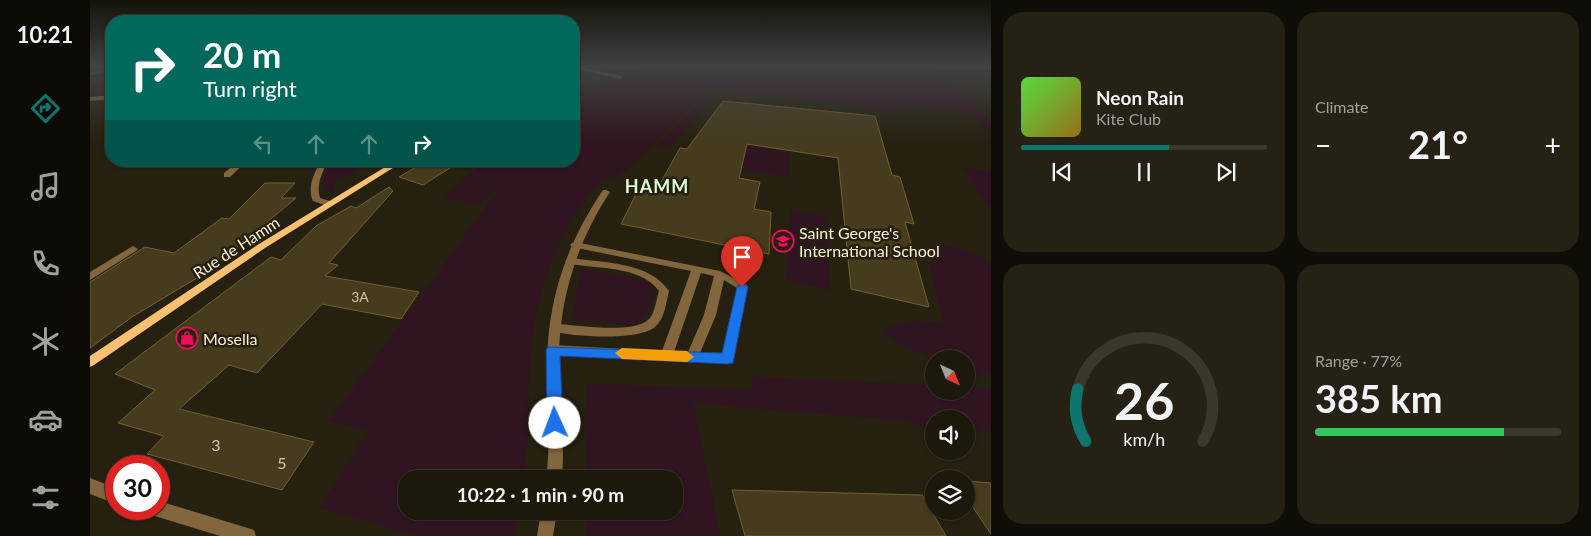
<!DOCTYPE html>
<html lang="en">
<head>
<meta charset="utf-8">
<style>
	:root { --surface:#1c180c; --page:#252115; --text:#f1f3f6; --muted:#a0a09d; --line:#3a372d; --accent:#0f766e }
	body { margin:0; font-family:Lato,sans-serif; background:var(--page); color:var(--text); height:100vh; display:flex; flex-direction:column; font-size:19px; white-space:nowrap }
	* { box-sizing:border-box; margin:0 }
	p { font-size:16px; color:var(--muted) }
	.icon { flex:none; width:28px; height:28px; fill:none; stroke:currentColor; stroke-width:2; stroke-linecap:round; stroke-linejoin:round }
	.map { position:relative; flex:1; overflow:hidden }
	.details { display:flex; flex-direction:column; gap:12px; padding:12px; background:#0f0d07; width:600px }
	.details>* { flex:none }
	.top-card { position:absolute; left:15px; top:15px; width:475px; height:152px; border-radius:20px; box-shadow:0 1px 4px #0004,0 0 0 1px var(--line); background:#00695c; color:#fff; overflow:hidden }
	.needle { width:32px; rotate:137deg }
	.fabs { position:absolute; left:835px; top:350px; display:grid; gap:10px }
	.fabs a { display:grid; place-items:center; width:50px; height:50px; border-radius:50%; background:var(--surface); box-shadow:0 1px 4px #0004,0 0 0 1px var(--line); font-size:25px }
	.speed { position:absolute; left:15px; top:455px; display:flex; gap:10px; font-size:25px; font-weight:700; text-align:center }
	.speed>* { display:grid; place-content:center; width:65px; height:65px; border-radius:50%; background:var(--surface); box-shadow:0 1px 4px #0004,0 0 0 1px var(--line); line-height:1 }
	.speed .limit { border:8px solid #d22; background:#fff; color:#111 }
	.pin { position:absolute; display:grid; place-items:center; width:42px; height:42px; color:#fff; margin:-51px -21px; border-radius:50% 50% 50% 0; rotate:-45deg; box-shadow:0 0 5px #0007 }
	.pin .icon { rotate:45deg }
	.me { position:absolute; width:55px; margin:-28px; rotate:358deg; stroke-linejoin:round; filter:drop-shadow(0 0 4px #0008) }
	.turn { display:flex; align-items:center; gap:18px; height:105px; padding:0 15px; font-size:22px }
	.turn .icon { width:65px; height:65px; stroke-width:2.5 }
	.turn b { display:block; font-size:35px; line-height:42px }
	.lanes { display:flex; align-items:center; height:48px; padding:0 15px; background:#0003; justify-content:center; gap:25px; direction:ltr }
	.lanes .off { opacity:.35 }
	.big { font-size:38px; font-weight:700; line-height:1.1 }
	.details .tile { flex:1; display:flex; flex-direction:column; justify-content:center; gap:8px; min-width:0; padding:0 18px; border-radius:20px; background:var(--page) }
	.details .dial { align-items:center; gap:0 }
	.dial svg { height:130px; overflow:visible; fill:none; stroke:var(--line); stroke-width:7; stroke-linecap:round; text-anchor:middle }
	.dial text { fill:var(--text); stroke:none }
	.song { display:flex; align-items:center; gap:15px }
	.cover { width:60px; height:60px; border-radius:8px; background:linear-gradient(135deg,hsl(110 70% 55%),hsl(40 70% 35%)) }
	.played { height:5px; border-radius:2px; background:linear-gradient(90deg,var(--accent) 60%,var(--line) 60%) }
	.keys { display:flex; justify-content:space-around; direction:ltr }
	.heat { display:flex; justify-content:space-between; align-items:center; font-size:28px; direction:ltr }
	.charge { height:8px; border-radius:4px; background:linear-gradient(90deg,#34c759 77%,var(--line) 0) }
	.details .tiles { flex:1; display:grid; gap:12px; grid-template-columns:repeat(2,1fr) }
	.trip { position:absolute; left:308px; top:470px; width:285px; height:50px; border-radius:20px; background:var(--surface); box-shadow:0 1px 4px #0004,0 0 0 1px var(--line); font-weight:700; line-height:50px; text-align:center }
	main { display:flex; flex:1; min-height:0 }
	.tab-bar { display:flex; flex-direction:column; width:90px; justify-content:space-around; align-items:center; background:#0b0a05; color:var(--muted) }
	.tab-bar .icon { width:35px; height:35px }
	.tab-bar .on { color:var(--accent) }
	.tab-bar b { font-size:22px; color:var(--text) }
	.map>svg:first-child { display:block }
	.green { fill:#301421 }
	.building { fill:#463c1d; stroke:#716130 }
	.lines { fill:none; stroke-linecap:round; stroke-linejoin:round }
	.service { fill:#83663d; fill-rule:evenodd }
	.minor { fill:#83663d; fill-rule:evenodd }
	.tertiary { fill:#83663d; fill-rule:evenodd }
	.secondary { fill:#f9c072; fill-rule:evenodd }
	.route { fill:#1a73e8; stroke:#114b97 }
	.slow { fill:#f59e0b }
	.labels { text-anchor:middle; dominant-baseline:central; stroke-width:5; stroke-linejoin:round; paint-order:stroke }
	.number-label { font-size:14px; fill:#cfc4a8 }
	.poi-label { font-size:16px; fill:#fdf1d7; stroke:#262010; text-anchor:start }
	.street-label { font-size:16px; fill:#fdf1d7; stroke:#262010 }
	.near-number-label { font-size:16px; fill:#cfc4a8 }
	.far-district-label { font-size:18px; font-weight:bold; letter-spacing:1px; fill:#dcfdd9; stroke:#262010 }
</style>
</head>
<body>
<main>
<nav class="tab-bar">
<b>10:21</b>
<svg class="icon on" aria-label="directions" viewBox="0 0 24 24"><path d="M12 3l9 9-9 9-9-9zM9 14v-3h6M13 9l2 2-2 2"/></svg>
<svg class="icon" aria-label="music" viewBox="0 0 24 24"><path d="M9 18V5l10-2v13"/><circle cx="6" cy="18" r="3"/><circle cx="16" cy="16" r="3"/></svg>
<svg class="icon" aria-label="phone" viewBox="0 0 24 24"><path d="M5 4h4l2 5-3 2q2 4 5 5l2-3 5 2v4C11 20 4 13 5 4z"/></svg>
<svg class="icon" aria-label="climate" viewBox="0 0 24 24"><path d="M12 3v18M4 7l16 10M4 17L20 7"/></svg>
<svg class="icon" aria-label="car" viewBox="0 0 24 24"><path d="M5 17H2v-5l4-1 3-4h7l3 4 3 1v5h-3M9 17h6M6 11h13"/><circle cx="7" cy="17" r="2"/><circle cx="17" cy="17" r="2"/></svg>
<svg class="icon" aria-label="filters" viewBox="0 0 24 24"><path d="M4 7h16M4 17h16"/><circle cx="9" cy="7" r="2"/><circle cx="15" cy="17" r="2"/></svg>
</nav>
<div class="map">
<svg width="901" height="536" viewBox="0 0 901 536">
	<rect width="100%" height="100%" fill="#262010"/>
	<!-- green -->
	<g class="green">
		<path d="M551,66h293l57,56v12l-18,-19 -15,-5 -94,-6 37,5 1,4 -46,-6v-4l-150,-12 -78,78 -18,10h-8c-48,53 -70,123 -73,193 -2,36 0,71 -6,107h-117v32h111l-3,22 -6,3h-88l-100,-28 48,-77 -39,-10 169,-230 -37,-10 26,-20h87v-60l36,-23 10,-1z"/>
		<path d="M611,101l9,2 -42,45 -11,-3z"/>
		<path d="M656,146l43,6v25l-46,-7z"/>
		<path d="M243,161h43l-42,22 1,8 -7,2c-10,-14 -2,-19 5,-32z"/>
		<path d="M873,168l28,4v34h-3z"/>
		<path d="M371,183l33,8 -16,14 -35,-9z"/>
		<path d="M701,210l36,7 3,73 -43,-10z"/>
		<path d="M846,245c17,1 45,6 55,21v107l-16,3 -9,-4v-13h-31l-40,-17 -13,-12 29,-9 32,2 -13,-58z"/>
		<path d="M491,269l64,10 11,10 -10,27 -13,9 -61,-5z"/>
		<path d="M662,377l182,8v6h32v-4l25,1v43l-25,-1v-11h-32v10l-34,-9 -207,-17 27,133h-134v-25h88v-32h-88l1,-95 167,6z"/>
	</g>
	<!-- building -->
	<g class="building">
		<path d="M633,101l152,15 17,59 8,2 14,47 -9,-2 24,85 -78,-18 -13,-131 -91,-14 -8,34 21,4 -6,27 17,3 -2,42 -148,-30 18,-36 17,3 24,-43 7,1z"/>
		<path d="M336,161h35l-38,24 -24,-8z"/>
		<path d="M175,183h30l-14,15h15l-89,74 -75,45 -42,31v-66l55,-35 29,6 48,-35 7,1z"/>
		<path d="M299,187l4,4 -64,72 9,2 -13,11 94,16 -18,27 -79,-15 -65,69 -28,-8 -50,44 135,33 -32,48 -135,-36 17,-18 -46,-13 37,-33 -40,-16 156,-117 10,3 35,-34 35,-20 5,2z"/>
		<path d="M876,481l25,2v51l-25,-37z"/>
		<path d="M642,490l190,5 24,41h-201z"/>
	</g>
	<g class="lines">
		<!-- service -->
		<g class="service">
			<path d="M486,67l44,8 3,2 -3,2 -42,-10z"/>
			<path d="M21,95v4l-21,2v-4z"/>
			<path d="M149,161h8l-17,16h-6v-4z"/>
			<path d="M231,161h7c-6,12 -12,23 -8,37l13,4 1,2 -4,3 -17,-6c-6,-14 1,-28 8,-40z"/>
			<path d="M485,242l145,29 27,14 1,2 -16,75 -4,2 -179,-11 -2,-3 2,-3 4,-2 109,6 29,-80 -119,-24 -2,-2 2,-2zM611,273l13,3 -10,39 -16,37h-14zM634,280l13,8 -14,66 -23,-1 16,-38z"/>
			<path d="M43,246l5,3 -2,2 -46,29v-8z"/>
			<path d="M480,258c32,5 79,3 99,33 -3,11 -4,28 -14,36 -17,14 -82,10 -103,4l-2,-3 2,-3 4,-1c21,1 76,10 92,-4 7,-6 8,-20 11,-29 -20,-27 -64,-21 -92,-28l-2,-2z"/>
		</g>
		<!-- minor -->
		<g class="minor">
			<path d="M21,69v2l-21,4v-2z"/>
			<path d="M513,190h3l4,2c-36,55 -53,115 -51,180 1,36 6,71 3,107h-16c5,-36 1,-71 1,-107 -1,-68 18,-126 56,-182z"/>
			<path d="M451,511h16l-4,25h-16z"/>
		</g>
		<!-- tertiary -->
		<g class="tertiary">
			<path d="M0,478l26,10v16l-26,-10z"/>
			<path d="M69,501l89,27 6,2 2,6h-36l-62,-19 -6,-2 -2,-6h9z"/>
		</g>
		<!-- secondary -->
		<g class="secondary">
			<path d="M491,66h6l-13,5v-3z"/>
			<path d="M305,161h9l-139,87 -171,117 -4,2v-11l169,-112z"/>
		</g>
	</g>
	<!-- sky -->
	<linearGradient id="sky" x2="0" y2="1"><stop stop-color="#151209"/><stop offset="0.47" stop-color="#414242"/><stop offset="1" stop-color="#414242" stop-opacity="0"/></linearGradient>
	<rect width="901" height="141" fill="url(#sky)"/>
	<!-- route -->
	<path class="route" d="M652,283l6,4 -15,76 -5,1 -168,-8 3,67 -2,5 -6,2 -6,-2 -2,-5 -1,-73 2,-3 174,6 15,-66z"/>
	<!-- slow -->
	<path class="slow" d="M532,348l65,3 7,6 -7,5 -65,-3 -7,-6z"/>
	<!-- icons -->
	<defs>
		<g id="school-ring" transform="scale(1.125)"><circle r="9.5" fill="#262010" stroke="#f50b5c" stroke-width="1.5"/><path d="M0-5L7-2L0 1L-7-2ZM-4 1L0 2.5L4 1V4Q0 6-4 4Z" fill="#f50b5c"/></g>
		<g id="shop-ring" transform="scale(1.125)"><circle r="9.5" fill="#262010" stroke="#f50b5c" stroke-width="1.5"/><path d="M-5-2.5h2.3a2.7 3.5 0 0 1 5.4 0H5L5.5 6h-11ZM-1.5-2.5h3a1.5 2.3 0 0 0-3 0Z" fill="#f50b5c"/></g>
	</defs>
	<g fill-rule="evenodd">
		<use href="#school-ring" x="693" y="241"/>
		<use href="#shop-ring" x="97" y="338"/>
	</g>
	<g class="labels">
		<!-- number labels -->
		<g class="number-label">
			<text x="270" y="296">3A</text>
		</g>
		<!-- poi labels -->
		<g class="poi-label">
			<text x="709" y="232">Saint George's<tspan x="709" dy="18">International School</tspan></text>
			<text x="113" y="338">Mosella</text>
		</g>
		<!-- street labels -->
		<g class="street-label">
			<text transform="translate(146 247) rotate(-33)">Rue de Hamm</text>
		</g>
		<!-- near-number labels -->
		<g class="near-number-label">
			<text x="126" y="444">3</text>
			<text x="192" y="462">5</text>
		</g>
		<!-- far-district labels -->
		<g class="far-district-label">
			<text x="567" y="186">HAMM</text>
		</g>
	</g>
</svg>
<div class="fabs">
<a><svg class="needle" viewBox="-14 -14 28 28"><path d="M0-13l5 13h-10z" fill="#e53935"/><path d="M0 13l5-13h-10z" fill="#a0a09d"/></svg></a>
<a><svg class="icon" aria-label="sound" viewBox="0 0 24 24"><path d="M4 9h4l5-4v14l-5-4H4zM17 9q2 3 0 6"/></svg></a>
<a><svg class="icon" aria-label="layers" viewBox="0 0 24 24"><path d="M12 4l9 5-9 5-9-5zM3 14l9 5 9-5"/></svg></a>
</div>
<div class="speed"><div class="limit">30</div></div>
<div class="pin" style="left:652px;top:287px;background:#d93025"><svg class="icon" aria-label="arrive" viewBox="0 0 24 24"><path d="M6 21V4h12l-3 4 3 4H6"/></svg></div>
<svg class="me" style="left:465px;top:423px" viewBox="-20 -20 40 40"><circle r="19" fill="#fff"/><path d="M0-13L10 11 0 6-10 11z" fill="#1a73e8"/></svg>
<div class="trip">10:22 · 1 min · 90 m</div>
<div class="top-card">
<div class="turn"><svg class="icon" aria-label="right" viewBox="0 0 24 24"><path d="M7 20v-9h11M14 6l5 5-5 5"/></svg><div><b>20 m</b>Turn right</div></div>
<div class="lanes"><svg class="icon off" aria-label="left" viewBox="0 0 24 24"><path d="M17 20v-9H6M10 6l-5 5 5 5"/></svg><svg class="icon off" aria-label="ahead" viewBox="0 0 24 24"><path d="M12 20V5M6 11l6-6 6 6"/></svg><svg class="icon off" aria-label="ahead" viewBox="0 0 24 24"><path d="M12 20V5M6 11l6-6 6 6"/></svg><svg class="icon" aria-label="right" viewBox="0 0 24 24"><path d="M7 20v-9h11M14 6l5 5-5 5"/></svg></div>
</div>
</div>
<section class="details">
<div class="tiles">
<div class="tile">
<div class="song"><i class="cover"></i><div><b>Neon Rain</b><p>Kite Club</p></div></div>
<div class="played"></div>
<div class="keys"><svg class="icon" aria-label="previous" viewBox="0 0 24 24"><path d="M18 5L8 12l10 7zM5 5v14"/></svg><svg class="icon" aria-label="pause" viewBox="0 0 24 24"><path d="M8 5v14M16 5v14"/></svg><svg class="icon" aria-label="next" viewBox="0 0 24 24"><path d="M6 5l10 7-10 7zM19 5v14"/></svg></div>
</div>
<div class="tile"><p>Climate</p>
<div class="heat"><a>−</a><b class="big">21°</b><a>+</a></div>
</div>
<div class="tile dial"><svg viewBox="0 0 100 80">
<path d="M14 69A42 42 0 1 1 86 69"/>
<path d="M14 69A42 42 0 0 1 9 37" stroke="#0f766e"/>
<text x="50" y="56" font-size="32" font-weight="700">26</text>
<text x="50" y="72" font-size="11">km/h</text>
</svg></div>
<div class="tile"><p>Range · 77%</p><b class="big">385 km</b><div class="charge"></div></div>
</div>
</section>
</main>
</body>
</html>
